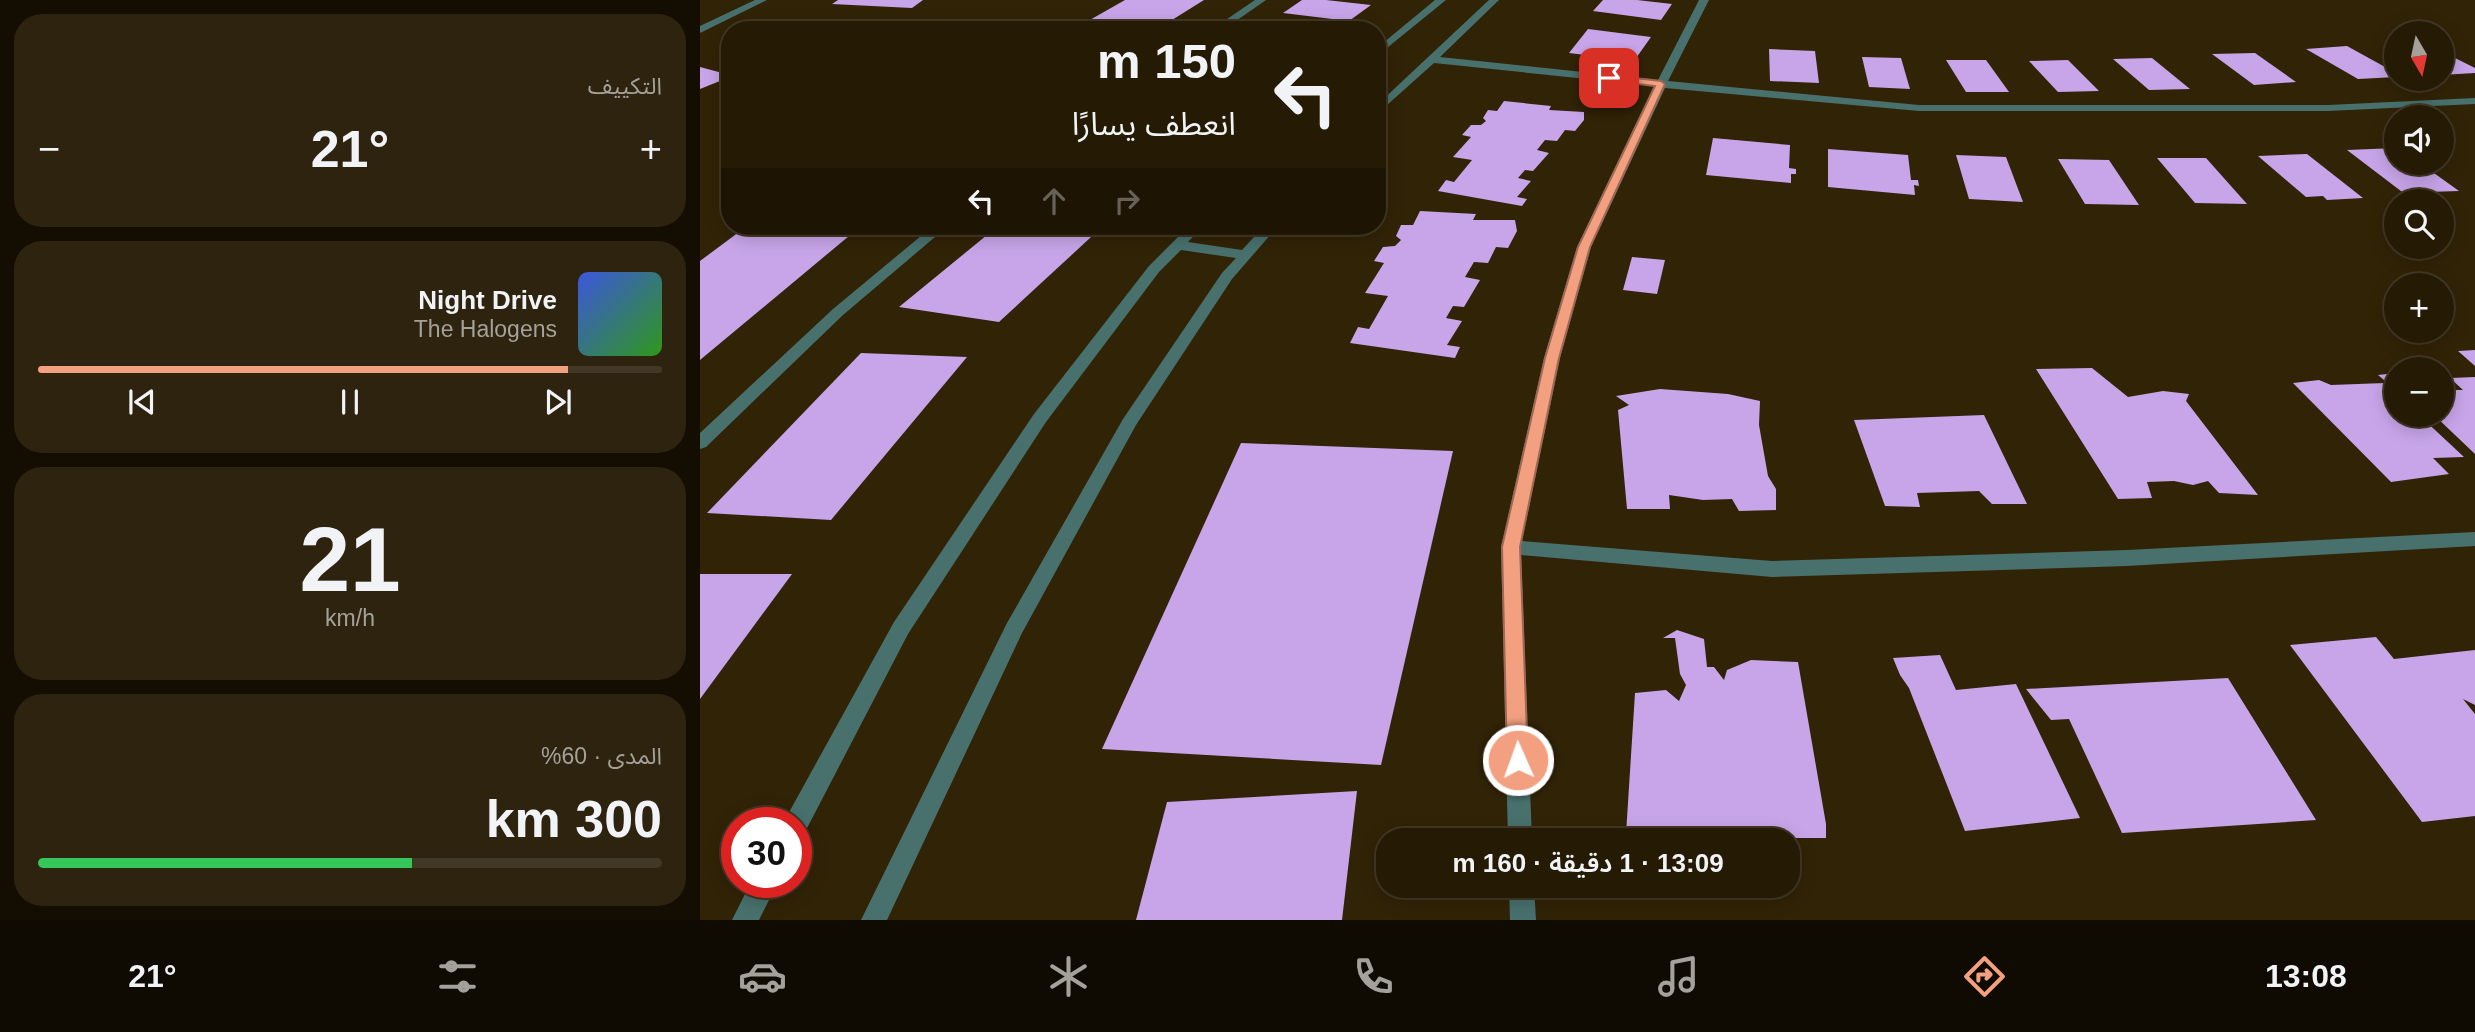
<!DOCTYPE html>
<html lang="ar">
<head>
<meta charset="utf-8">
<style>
	:root { --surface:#251a04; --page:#2d230e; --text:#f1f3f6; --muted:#a3a19a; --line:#423826; --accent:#f3a081 }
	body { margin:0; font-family:Arial,"Noto Sans Arabic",sans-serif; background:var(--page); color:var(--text); direction:rtl; height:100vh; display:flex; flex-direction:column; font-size:26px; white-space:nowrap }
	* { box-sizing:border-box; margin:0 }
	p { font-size:23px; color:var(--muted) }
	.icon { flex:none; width:38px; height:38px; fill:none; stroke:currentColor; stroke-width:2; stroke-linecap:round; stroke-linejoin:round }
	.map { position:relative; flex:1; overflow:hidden; direction:ltr }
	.sheet { display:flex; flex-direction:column; gap:14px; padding:14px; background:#140e02; width:700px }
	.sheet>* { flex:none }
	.guide { position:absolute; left:21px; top:21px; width:665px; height:214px; border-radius:28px; box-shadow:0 4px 18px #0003,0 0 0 2px var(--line); direction:rtl; background:#251a04; color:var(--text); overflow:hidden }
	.needle { width:46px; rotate:171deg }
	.tools { position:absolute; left:1684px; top:21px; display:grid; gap:14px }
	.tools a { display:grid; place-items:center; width:70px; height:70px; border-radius:50%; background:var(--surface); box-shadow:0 4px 18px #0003,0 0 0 2px var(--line); font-size:35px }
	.speed { position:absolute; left:21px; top:807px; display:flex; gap:14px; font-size:35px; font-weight:700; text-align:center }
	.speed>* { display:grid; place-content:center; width:91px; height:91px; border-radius:50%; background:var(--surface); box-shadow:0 4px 18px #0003,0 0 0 2px var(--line); line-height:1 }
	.speed .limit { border:10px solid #d22; background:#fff; color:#111 }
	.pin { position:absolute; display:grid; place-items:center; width:60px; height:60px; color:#fff; margin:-30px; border-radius:14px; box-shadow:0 4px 10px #0006 }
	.me { position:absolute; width:77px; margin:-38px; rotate:358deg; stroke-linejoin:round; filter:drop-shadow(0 0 5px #0008) }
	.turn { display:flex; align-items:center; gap:24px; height:147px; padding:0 35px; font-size:32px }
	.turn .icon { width:91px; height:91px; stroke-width:2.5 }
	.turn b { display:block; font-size:49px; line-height:60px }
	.lanes { display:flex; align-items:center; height:66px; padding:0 35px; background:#0003; justify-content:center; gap:35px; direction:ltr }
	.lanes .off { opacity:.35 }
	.big { font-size:52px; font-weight:600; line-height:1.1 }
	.sheet .widget { flex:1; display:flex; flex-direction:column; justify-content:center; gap:10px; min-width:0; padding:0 24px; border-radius:28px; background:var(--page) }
	.sheet .dial { align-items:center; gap:0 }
	.dial b { font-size:91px; line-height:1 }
	.song { display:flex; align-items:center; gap:21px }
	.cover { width:84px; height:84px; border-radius:10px; background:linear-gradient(135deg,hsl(230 70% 55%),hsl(110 70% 35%)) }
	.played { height:7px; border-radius:4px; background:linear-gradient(90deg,var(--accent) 85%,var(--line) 85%) }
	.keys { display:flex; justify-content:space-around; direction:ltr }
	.heat { display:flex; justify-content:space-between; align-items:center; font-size:38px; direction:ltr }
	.charge { height:10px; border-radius:5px; background:linear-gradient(90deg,#34c759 60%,var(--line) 0) }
	.trip { position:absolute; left:676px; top:828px; width:424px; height:70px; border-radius:28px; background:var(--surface); box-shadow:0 4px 18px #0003,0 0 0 2px var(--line); font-weight:600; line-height:70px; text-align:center; direction:rtl }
	.dock { display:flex; height:112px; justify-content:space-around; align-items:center; background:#0f0a02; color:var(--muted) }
	.dock .icon { width:49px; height:49px }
	.dock .on { color:var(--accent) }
	.dock b { font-size:32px; color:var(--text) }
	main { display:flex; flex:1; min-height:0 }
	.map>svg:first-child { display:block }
	.building { fill:#c8a5e9 }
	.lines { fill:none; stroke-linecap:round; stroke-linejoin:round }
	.minor { fill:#48716e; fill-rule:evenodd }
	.route { fill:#f3a081; stroke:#9e6854; stroke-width:2 }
</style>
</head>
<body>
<main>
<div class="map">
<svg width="1775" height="920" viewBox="0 0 1775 920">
	<rect width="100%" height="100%" fill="#312306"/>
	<!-- building -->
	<g class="building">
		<path d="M138,0h85l-11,8 -80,-4z"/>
		<path d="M425,0h79l-48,30 -68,-9z"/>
		<path d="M602,0h24l45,5 -22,16 -66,-8z"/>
		<path d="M903,0h34l35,4 -11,16 -68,-9z"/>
		<path d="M105,22l19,2 -13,6h-33z"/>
		<path d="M888,29l63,8 -17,24 -65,-8z"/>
		<path d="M1647,46l49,27v4l-38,2 -52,-30z"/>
		<path d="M1069,49l46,2 4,32 -49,-2z"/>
		<path d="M1741,51l34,17v5l-34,2z"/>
		<path d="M1555,53l41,29 -42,3 -42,-31z"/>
		<path d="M1162,57l39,1 9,31 -41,-2z"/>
		<path d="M1452,58l38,31 -41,1 -36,-31z"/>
		<path d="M1246,60h40l23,32h-43z"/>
		<path d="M1368,60l31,31 -41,1 -29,-31z"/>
		<path d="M0,67l30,8v2l-30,12z"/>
		<path d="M804,101l47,5 -2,4 35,2v8l-9,11 -10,-1 -8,11 -12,-1 -8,10 12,3 -16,18 -8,-1 -7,8 13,3 -14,16 10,2 -5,7 -84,-15 8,-11 8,2 18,-22 -19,-3 18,-20 -9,-2 9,-10h10l5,-4 -3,-3 5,-8 9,1z"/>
		<path d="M1013,138l77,7 -1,23 7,1v5h-5v9l-85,-8z"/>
		<path d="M1696,148v15h24l39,28 -32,1 10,8 -23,1 -67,-51z"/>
		<path d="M1128,149l80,6 3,25h7l1,6 -5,-1 1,10 -87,-8z"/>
		<path d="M1607,154l56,44 -36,2 -4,-4 -17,1 -48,-41z"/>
		<path d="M1256,155l50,2 17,45 -54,-3z"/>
		<path d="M1457,158h49l41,46 -52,-1z"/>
		<path d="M1358,159l51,1 30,45 -54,-1z"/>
		<path d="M720,211l56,3 -3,6h42l2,11 -9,17 -12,-1 -8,16 -14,-1 -9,15 15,3 -16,27 -11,-1 -7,12 16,3 -15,24 13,2 -5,11 -105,-15 8,-16 11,2 19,-33 -23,-3 19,-30 -10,-2 9,-14 12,-1 6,-6 -5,-4 5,-11h12z"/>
		<path d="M47,226h114l-161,134v-99z"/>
		<path d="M298,226h105l-104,96 -100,-15z"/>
		<path d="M932,257l33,3 -8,34 -34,-4z"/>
		<path d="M1775,350v16l-17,-15z"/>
		<path d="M161,353l106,4 -136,163 -124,-7z"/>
		<path d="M1392,368l36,29 35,-6 26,3 -3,7 72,94 -39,-2 -11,-12 -15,4 -19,-4 -27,1 5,16 -34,1 -82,-130z"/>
		<path d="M1696,373v17l-18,-15z"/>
		<path d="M1775,377v77l-41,-39h7v-36l8,11h14l-13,-12z"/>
		<path d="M1619,380l12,5 54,-2 11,10v22h23l45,42 -31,1 16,16 -58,8 -98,-99z"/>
		<path d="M960,389l68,5 32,7 -1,24 9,51 8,13v21l-37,1 -7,-12 -29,1 -34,-5 1,14h-43l-9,-99 11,-5 -13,-9z"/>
		<path d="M1284,415l43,89h-35l-13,-13 -62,2 3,14 -35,-1 -31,-86z"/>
		<path d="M541,443l212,8 -72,314 -279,-16z"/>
		<path d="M0,574h92l-92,125z"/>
		<path d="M977,630l27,9 3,28h7l10,13 3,-10 24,-10 47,2 28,162v14h-144l-56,-4 9,-141 31,-3 13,11 7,-16 -6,-11 -5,-36h-12z"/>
		<path d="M1676,637l18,22 81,-9v55l-12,-6 12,15v102l-53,6 -132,-177z"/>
		<path d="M1240,655l16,35 60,-6 64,134 -115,13 -56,-143 -9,-13 -7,-17z"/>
		<path d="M1528,678l88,142 -194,13 -53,-114 -18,1 -25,-31z"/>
		<path d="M657,791l-15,129h-206l31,-118z"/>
	</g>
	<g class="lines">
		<!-- minor -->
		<g class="minor">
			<path d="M55,0h12l-67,33v-7z"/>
			<path d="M555,0h11l-43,30h-12z"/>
			<path d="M735,0h11l-69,56v-8z"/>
			<path d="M789,0h10l-59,57 218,23 41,-80h10l-41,81 251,24h409l147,-7v6l-147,7h-409l-254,-23 -74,159 -31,111 -38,183 250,20 355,-11 348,-18v14l-348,20 -355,11 -251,-22 11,285h-24l-7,-293 43,-189 33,-111 77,-161 -220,-23 -57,51v-9z"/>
			<path d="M233,226h15l-105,89 -137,132 -6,2v-16l133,-124z"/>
			<path d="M489,226h14l-15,16 54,8 22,-24h14l-46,53 -96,146 -114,208 -135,287h-26l146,-297 116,-204 99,-146 14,-15 -55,-8 -22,22 -113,150 -138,212 -103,198 -9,4v-14h-11l2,-6 107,-194 140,-208 115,-148z"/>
			<path d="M51,882h27l-19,38h-27z"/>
			<path d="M809,886h25l2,34h-26z"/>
		</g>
	</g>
	<!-- route -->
	<path class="route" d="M909,75l52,6 4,3 -75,163 -31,111 -39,189 8,213 -3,7 -7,3 -8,-3 -3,-7 -5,-213 43,-189 33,-111 77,-161 -49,-6 -2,-2z"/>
</svg>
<div class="tools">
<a><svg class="needle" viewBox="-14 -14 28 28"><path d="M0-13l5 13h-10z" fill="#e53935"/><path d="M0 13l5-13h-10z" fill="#a3a19a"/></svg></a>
<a><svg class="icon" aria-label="sound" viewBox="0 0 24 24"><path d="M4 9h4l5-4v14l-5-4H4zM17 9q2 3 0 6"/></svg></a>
<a><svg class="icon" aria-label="search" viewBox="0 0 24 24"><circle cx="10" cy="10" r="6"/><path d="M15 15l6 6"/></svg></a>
<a>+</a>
<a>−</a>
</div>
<div class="speed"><div class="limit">30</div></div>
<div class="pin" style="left:909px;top:78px;background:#d93025"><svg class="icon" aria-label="arrive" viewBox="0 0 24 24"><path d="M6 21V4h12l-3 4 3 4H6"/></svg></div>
<svg class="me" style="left:818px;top:760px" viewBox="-20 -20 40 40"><circle r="17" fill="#f3a081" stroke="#fff" stroke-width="3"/><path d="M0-11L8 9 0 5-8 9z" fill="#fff"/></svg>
<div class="trip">13:09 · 1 دقيقة · 160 m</div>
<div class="guide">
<div class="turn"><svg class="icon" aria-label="left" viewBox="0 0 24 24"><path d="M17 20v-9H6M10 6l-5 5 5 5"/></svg><div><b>150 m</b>انعطف يسارًا</div></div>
<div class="lanes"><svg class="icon" aria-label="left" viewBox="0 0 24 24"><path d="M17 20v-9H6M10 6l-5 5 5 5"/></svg><svg class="icon off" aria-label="ahead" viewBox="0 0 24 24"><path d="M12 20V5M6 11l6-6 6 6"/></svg><svg class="icon off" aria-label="right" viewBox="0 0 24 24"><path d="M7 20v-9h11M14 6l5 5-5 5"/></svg></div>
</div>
</div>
<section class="sheet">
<div class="widget"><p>التكييف</p>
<div class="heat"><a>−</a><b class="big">21°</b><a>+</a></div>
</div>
<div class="widget">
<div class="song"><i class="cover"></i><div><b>Night Drive</b><p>The Halogens</p></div></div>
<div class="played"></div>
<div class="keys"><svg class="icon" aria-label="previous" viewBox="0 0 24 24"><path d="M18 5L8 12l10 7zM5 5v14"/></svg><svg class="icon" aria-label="pause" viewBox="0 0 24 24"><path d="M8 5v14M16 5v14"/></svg><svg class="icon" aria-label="next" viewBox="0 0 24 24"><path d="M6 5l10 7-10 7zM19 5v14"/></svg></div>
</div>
<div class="widget dial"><b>21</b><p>km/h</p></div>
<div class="widget"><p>المدى · 60%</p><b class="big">300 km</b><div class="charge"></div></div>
</section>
</main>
<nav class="dock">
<b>13:08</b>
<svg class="icon on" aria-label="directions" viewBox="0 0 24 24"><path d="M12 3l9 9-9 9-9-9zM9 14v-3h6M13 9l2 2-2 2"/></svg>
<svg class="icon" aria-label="music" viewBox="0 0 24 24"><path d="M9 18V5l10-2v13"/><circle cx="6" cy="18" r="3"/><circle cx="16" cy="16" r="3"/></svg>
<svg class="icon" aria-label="phone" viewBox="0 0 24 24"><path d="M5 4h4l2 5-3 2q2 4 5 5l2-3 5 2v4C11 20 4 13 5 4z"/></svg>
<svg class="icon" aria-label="climate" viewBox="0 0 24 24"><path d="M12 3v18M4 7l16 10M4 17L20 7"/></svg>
<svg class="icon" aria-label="car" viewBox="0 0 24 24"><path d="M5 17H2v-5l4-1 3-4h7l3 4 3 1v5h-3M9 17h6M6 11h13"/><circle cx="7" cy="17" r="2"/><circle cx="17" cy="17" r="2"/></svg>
<svg class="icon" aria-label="filters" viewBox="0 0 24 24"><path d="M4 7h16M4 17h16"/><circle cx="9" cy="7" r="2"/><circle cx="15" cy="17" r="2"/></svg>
<b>21°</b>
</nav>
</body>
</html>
